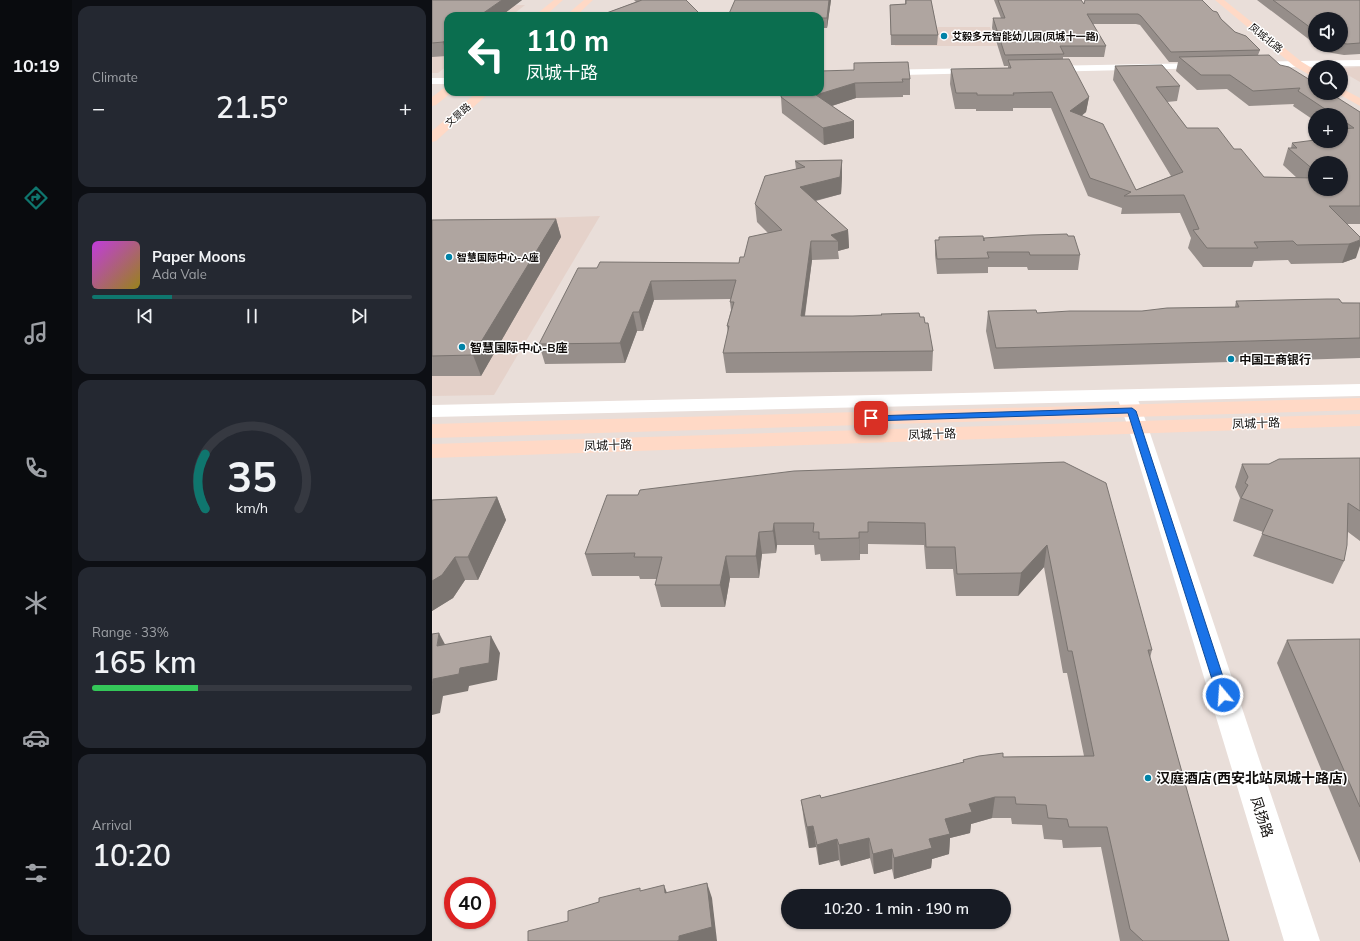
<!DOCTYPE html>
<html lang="en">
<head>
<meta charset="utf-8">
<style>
	:root { --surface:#171b24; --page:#242831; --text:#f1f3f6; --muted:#9ea1a6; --line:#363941; --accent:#0f766e }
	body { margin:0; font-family:Mulish,"Noto Sans SC",sans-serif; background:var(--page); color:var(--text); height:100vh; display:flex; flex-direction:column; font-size:15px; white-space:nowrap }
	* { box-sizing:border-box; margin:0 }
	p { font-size:13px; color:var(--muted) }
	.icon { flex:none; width:22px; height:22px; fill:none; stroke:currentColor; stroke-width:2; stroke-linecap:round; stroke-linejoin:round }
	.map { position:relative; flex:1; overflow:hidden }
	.side { display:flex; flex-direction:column; gap:6px; padding:6px; background:#0d0f14; width:360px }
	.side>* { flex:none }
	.top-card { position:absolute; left:12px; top:12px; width:380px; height:84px; border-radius:12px; box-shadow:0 1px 3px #0004; background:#0b6e4f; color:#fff; overflow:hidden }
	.controls { position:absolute; left:876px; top:12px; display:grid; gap:8px }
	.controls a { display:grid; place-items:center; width:40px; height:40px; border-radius:50%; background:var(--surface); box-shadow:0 1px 3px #0004; font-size:20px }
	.speed { position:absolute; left:12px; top:877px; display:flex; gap:8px; font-size:20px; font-weight:700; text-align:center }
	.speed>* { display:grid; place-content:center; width:52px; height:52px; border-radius:50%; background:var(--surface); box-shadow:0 1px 3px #0004; line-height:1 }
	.speed .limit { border:6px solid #d22; background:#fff; color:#111 }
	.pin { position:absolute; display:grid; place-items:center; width:34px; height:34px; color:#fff; margin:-17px; border-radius:8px; box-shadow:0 2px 6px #0006 }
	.me { position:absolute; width:44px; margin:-22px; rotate:342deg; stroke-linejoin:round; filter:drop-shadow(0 0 3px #0008) }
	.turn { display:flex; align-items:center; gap:14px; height:84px; padding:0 16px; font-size:18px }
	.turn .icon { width:52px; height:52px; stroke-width:2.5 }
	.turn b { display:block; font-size:28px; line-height:34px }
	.big { font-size:30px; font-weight:600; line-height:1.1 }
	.side .card { flex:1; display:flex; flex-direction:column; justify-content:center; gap:6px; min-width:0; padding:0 14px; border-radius:12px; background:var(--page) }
	.side .dial { align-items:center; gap:0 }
	.dial svg { height:104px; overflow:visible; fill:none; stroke:var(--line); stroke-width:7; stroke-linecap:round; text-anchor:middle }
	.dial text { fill:var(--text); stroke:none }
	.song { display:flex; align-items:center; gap:12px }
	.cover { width:48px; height:48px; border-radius:6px; background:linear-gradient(135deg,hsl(290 70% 55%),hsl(50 70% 35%)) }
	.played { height:4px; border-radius:2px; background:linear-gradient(90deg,var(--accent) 25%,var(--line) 25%) }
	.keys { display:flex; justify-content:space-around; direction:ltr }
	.heat { display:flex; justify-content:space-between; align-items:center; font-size:22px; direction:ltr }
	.charge { height:6px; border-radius:3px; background:linear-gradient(90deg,#34c759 33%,var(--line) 0) }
	.trip { position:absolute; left:349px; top:889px; width:230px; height:40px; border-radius:20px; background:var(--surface); box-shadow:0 1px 3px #0004; font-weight:600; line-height:40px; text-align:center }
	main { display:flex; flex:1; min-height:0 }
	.menu { display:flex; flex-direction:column; width:72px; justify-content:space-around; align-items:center; background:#090b0e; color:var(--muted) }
	.menu .icon { width:28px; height:28px }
	.menu .on { color:var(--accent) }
	.menu b { font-size:18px; color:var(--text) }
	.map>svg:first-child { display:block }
	.built { fill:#e5d2ca }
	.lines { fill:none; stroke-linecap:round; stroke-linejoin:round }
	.minor { fill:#fff; fill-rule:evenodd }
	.tertiary { fill:#fff; fill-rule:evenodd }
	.secondary { fill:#ffd9c6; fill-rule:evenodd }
	.wall { fill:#968e8a; fill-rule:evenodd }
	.shaded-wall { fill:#7a7470 }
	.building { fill:#afa5a0; stroke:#7a7470 }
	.route { fill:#1a73e8; stroke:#114b97 }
	.poi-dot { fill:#0083a7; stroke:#fff; stroke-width:1.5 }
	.labels { text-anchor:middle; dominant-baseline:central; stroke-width:3; stroke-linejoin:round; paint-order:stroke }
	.far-poi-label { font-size:10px; font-weight:bold; fill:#100d0b; stroke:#fff; text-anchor:start }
	.far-street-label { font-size:10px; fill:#100d0b; stroke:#fff }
	.poi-label { font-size:12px; font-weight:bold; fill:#100d0b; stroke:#fff; text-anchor:start }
	.street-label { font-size:12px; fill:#100d0b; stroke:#fff }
	.near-poi-label { font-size:14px; font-weight:bold; fill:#100d0b; stroke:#fff; text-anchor:start }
	.near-street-label { font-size:14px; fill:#100d0b; stroke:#fff }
</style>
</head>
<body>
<main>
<nav class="menu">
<b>10:19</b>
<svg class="icon on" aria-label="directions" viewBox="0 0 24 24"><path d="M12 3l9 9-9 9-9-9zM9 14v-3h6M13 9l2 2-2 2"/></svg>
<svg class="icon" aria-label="music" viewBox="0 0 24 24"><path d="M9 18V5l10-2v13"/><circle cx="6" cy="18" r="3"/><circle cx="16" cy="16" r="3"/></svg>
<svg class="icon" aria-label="phone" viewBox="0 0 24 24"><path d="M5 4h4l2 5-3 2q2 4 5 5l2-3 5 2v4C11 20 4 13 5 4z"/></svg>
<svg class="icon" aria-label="climate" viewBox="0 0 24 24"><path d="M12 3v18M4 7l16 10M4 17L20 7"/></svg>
<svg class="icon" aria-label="car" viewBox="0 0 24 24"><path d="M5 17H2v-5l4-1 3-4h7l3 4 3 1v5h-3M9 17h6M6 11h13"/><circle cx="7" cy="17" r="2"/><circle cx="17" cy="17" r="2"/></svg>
<svg class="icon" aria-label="filters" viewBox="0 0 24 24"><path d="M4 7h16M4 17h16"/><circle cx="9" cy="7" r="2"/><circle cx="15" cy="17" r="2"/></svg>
</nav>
<section class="side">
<div class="card"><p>Climate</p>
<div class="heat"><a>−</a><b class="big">21.5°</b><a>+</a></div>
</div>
<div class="card">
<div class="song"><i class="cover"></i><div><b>Paper Moons</b><p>Ada Vale</p></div></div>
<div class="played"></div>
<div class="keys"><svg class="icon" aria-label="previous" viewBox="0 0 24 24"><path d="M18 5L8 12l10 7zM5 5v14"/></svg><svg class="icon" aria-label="pause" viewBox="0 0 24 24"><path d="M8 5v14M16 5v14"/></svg><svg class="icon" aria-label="next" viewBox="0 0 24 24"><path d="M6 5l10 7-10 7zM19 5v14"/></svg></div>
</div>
<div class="card dial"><svg viewBox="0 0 100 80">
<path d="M14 69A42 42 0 1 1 86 69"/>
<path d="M14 69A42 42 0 0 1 14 27" stroke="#0f766e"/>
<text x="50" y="56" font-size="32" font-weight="700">35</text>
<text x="50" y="72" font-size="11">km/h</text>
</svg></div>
<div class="card"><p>Range · 33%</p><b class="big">165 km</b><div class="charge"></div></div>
<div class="card"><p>Arrival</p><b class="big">10:20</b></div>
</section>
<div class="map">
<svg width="928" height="941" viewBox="0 0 928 941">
	<rect width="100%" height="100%" fill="#e9ded9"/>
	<!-- built -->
	<g class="built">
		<path d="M93,5l-14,11h-63v49l-10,8h-6v-67z"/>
		<path d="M462,27h96l7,19h-102z"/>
		<path d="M928,67v15l-19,-11v-3z"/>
		<path d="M168,216l-106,179 -62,1v-174z"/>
	</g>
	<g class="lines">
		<!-- minor -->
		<path class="minor" d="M928,384v12l-928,21v-12z"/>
		<!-- tertiary -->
		<g class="tertiary">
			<path d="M928,60v6l-111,2 -5,-3 5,-3z"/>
			<path d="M775,63l4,1 1,2 -1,2 -168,4 -5,-3 5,-3z"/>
			<path d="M549,68l4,1 1,2 -1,2 -165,4v-6z"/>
			<rect x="0" y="78" width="16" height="6"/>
			<path d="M695,391l7,2 3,4 11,30 172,514h-36l-156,-514 -11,-30 3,-4z"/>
		</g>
		<!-- secondary -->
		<g class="secondary">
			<path d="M122,0h9l-18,16h-11z"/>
			<path d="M152,0h9l-17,16h-11z"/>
			<path d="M783,0h9l78,62 13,8v8l-21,-12z"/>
			<path d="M16,87v5h4l-16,13 -4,1v-9l12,-9z"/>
			<path d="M909,88l19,10v8l-23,-13h4z"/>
			<path d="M45,92h13l-54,49 -4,1v-11z"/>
			<path d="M928,398v12l-928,28v-14z"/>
			<path d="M928,414v12l-928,32v-14z"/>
		</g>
	</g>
	<!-- wall -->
	<g class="wall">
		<path d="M0,0h90l-75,56 -15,1z"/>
		<path d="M202,0h52l15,16h-100v-1l35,-13z"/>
		<path d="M303,0h96l-4,28h-7v-12z"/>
		<path d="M473,0h26l7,35 -1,10h-46l-1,-40 15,-1z"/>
		<path d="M562,0h87l3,4 137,15 14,13 25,18 -2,5 22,10 80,47v112h-13l9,34 -14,5 -51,1 -3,-4 -34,1 -2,6h-49l-15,-19 3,-10 -11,-25 -59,1 1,-6 -34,-12 -37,-88h-38v3h-37v-2h-21l-5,-25 1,-15 57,-1v-2h-4l-12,-38 1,-10h8zM661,24h43l4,1 29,37h9l-2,9 21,19 30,-1 22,17 45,-2 -1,2 22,15v-6h26v26l-49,2 -1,5h-3l-5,17 14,13 -33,-1 -30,-28 -47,-21 -20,-26 10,-1 3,-15 -65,-20 -2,14 58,96 -35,14 -54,-75 4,-3 3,-15 -26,-38v-2h41l2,-11zM883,163l26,26h-26z"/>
		<path d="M825,0h103v54l-16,1 -18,-3 -10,-7h25v-26h-26v25z"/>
		<path d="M388,71l90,8v16h-7v2l-47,1 -24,8 22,15v17l-30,7 -42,-32 -1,-16z"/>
		<path d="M410,160v17l-1,17 -25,7 32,29 1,18 -11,3 1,8 -27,1 -7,56 115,1 5,6 8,28 -1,20 -206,2 -3,-20 5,-20 -1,-7 4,-16 -1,-8 1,-3 -77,1 -11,31h-6l-12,32 -80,1 -6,-20 58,-76 142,-5 29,-30 -11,-11 -2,-18 41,-35 -1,-8z"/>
		<path d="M124,219l5,18 -80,139h-49v-156z"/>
		<path d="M636,236l12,19 -2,15h-50l-1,-3h-39v6l-51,1 -2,-19v-15h49z"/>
		<path d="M804,301l124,2v55l-366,11 -8,-38 2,-20 49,2 105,-2 93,-4z"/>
		<path d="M928,458v83l-12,-9 -4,29 -11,23 -80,-28 10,-24 -30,-11 7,-23 -5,-11 7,-23h27z"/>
		<path d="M632,462l88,188 -2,8 79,283h-109l-19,-94 -38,1 -1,-8 -18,-1 -2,-14 -30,-1 -1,-6h-19l-21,6 -1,9 -20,5 -1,16 -17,5 -1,9 -37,11 -2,-10 -18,5 -4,-16 -29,8 -2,-6 -20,5 -3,-18 -7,1 -5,-27 -3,-21 20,-2 142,-36v-2l40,-3 81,-1 -17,-83h-4l-19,-106 -26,29h-62l-3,-27h-27l-2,-24 -56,-1v10h-8v6l-39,1 -1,-7 -5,1 -1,-10h-37l-1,8 -14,1 -3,24h-29l-5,29h-64l-6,-22 2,-6h-17l-1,-3h-47l-7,-22 53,-59z"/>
		<path d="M65,497l9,23 -28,60h-13l-12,18 -21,13v-111z"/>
		<path d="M928,639v224l-83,-200 10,-23z"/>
	</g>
	<!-- shaded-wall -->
	<g class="shaded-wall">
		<path d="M70,0h20l-21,16h-22z"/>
		<path d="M397,0h2l-4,28v-10z"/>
		<path d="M16,39v17h-1l-4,-14z"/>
		<path d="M423,83l1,15 -40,13v-16z"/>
		<path d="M657,97l-3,15 -18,15 2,-16z"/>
		<path d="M422,121v17l-30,7 -1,-17z"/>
		<path d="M410,160v17l-1,17 -40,10 -1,-17z"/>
		<path d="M124,219l5,18 -80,139 -8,-21z"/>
		<path d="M416,230l1,18 -11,3v-10l-7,-6z"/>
		<path d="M928,240v6l-4,12 -14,5 7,-19z"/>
		<path d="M379,241l1,19 -10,75 -1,-19z"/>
		<path d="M219,281l3,19 -11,31 -4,-19z"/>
		<path d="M201,312l4,19 -12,32 -5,-20z"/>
		<path d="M65,497l9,23 -28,60 -10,-23z"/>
		<path d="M342,523l3,22 -1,8 -3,-22z"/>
		<path d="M327,532l3,22 -3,24 -3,-22z"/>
		<path d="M427,532l1,22v6l-1,-22z"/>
		<path d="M615,545l-3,22 -26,29 3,-23z"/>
		<path d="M294,556l4,22 -5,29 -5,-22z"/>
		<path d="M23,557l10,23 -12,18 -21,13v-30z"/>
		<path d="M7,633l9,17 -11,-4z"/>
		<path d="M59,636l9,17 -3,27 -28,6 -1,5 -25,5 -3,17 -8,2v-29l1,-7 27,-11z"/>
		<path d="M563,797l-3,21 -21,6 -1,9 -20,5 -1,16 -17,5 -1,9 -37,11v-21l35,-19 16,-20 24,-15z"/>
		<path d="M381,826l3,21 -7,1 -2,-21z"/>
		<path d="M437,838l1,20 -29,8 -2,-21z"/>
		<path d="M405,839l2,21 -20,5 -2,-20z"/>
		<path d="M460,849v20l-18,5 -1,-20z"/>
		<path d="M275,883l5,15 5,43h-40l2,-5z"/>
		<path d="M232,885l6,16 -5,-8z"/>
	</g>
	<!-- building -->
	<g class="building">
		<path d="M0,0h70l-23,16h-31v23l-5,3 -11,1z"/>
		<path d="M210,0h44l15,15 -3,1h-96l-1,-1z"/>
		<path d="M303,0h94l-2,18h-7v-2h-92z"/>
		<path d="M474,0h25l7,35h-47l-1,-30 16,-1z"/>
		<path d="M566,0h83l3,4 1,-4h117l11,11 4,1 4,7 14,13 11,4 14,14 -89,2 -30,-36 -3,-2h-51l19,32h-46l4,8 -59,1 -12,-37h12z"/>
		<path d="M841,0h87v43l-13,1 -6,-1v-24h-26v12z"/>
		<path d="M837,55l11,10 9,2 26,16v10h15l30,19v94h-31l31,31v3l-11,4 -52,1 -4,-4 -39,1 4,6h-51l-14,-18 6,-1 -15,-34 -60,1 7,-4 -41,-14 -38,-86 -39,1 1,2h-37v-2h-21l-5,-24 60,-1 -3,-8 61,-1 20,38 -19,14 33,13 33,66 47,-18 -68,-106 47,-1 18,21 -24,1 31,41h31l16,21h7l23,28 51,1v11h26v-26h-26v8l-27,-23h9l-5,-5 23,-3v1h26v-12l13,-1 -13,-9v-4h-7l-36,-24 2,-3 -47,3 -23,-16h-29l-22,-18z"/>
		<path d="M476,62l2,17h-8l1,3 -48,1 -39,12 38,26 -31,7 -42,-31 1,-5h38v-21l34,-1v-7z"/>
		<path d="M410,160l-2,17 -40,10 48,43 -17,5 7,6h-27l-10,75h52l29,-1 -1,-1 38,-1 1,4h4l1,6h3l5,28 -210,2 6,-27h-2l7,-24h-4l6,-22 -85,1 -12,31h-6l-13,31 -81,1 39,-76h19l3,-6 139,1 1,-6h4l5,-20 33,-7 -27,-26 10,-28 40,-9 -10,-6z"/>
		<path d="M124,219l-83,136 -41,1v-136z"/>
		<path d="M635,234l1,2h6l6,19h-50l-1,-3h-42l2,6 -52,1 -2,-19h4v-3l40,-1h4l1,5v-3l47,-3z"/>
		<path d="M895,299h12l3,4h18v35l-364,10 -8,-37 48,-1 1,3 33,-2h72l25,-3 72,-1 -3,-6z"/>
		<path d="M928,458v53l-12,-8 -1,42 -3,16 -82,-27 11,-24 -32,-12 7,-13 -3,-2 3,-6 -6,-13h27l10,-5z"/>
		<path d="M632,462l42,21 46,167h-4l81,291h-86l-13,-12 -23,-102h-38l-2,-8 -19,-1 -2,-13 -30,-1 -1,-7h-20l-26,7 3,8 -27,7 5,15 -21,5 3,9 -38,10 -2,-9 -19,5 -4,-16 -30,7 -2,-6 -20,6 -4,-19 -6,1 -6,-27 19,-5 1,3 143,-36 -1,-2 16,-4 24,-3v4l91,-1 -22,-105h-4l-21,-106 -26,28 -64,1 -2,-27h-29l-1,-24 -57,-1v10h-9v6l-40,1v-7h-6l1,-9h-40l-1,8 -14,1 -3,24h-30l-6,29h-65l7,-28h-28l1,-4 -50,1 22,-59h31l2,-5 154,-19z"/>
		<path d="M65,497l-29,60h-13l-13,18 -10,6v-81z"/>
		<path d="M7,633l-2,13 54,-10 -2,27 -29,5 -1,6 -26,5 -1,7v-52z"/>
		<path d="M928,639v168l-73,-167z"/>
		<path d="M275,883l5,44 -33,9v4l-2,1h-149v-10l40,-10v-10l31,-9v-4l41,-10v3l24,-6 1,8z"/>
	</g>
	<!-- route -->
	<path class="route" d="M700,408l4,3 93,284 -2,3 -4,2 -4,-2 -2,-3 -89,-282 -257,8 -4,-3 4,-2z"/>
	<!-- markers -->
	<g class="poi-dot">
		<circle cx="512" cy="36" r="4"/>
		<circle cx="17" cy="257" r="4"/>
		<circle cx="30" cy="347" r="4"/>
		<circle cx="799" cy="359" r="4"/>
		<circle cx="716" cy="778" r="4"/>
	</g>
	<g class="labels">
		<!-- far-poi labels -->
		<g class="far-poi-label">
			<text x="520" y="36">艾毅多元智能幼儿园(凤城十一路)</text>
			<text x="25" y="257">智慧国际中心-A座</text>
		</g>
		<!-- far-street labels -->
		<g class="far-street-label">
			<text transform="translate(834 38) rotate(39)">凤城北路</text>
			<text transform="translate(26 115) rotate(-41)">文景路</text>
		</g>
		<!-- poi labels -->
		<g class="poi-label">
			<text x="38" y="347">智慧国际中心-B座</text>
			<text x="807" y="359">中国工商银行</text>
		</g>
		<!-- street labels -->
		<g class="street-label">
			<text transform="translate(824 423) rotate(-2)">凤城十路</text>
			<text transform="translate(500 434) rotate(-2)">凤城十路</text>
			<text transform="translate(176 445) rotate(-2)">凤城十路</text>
		</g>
		<!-- near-poi labels -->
		<g class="near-poi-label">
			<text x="724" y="778">汉庭酒店(西安北站凤城十路店)</text>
		</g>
		<!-- near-street labels -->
		<g class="near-street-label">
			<text transform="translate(830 817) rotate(72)">凤扬路</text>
		</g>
	</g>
</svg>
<div class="controls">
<a><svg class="icon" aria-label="sound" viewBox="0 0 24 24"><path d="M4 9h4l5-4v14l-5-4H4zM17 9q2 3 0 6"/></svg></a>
<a><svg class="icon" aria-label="search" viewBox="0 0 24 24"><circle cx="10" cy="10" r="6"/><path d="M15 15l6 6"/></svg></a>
<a>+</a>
<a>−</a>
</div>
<div class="speed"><div class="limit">40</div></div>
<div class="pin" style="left:439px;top:418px;background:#d93025"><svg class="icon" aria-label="arrive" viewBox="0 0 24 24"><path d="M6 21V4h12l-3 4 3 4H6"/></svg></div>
<svg class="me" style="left:791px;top:695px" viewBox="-20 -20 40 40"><circle r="17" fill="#1a73e8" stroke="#fff" stroke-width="3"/><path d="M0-11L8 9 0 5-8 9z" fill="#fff"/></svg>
<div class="trip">10:20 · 1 min · 190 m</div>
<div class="top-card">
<div class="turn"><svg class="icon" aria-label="left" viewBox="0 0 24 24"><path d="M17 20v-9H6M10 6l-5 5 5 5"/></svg><div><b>110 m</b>凤城十路</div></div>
</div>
</div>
</main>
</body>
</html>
